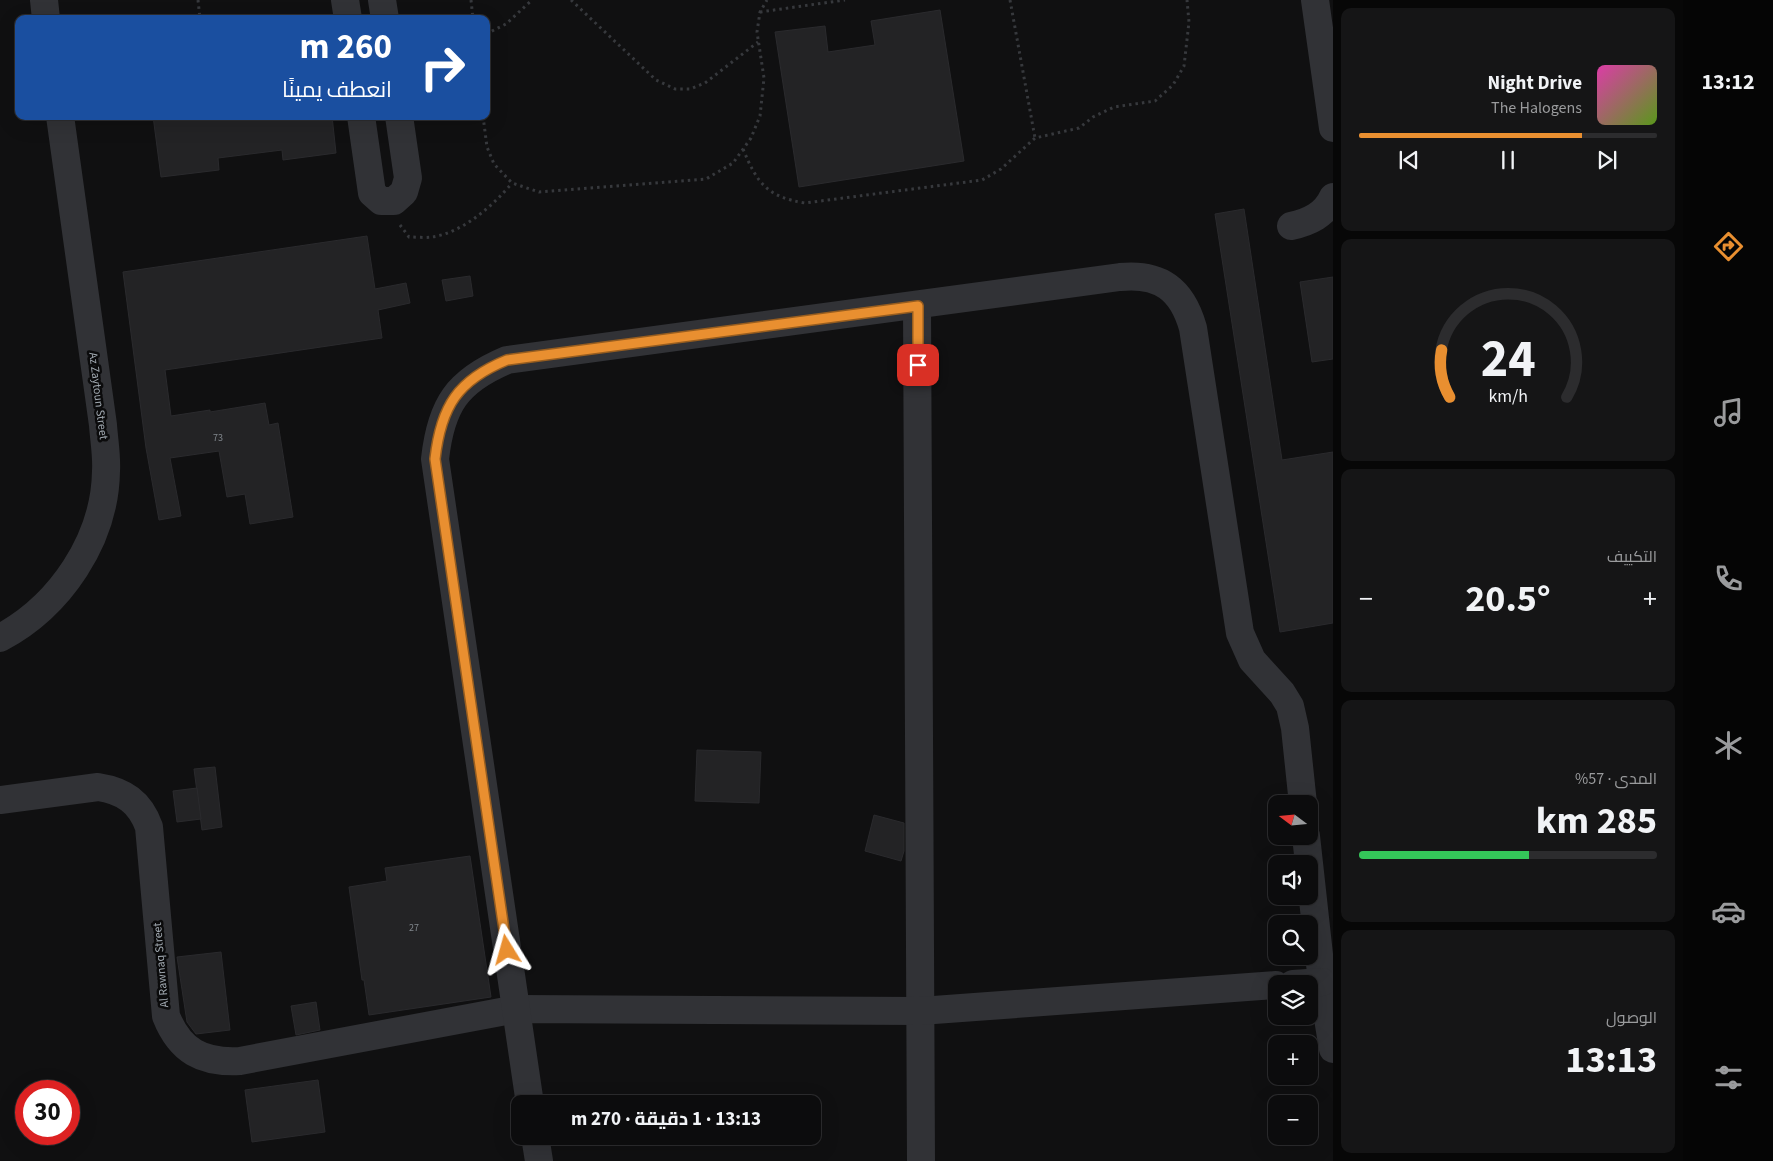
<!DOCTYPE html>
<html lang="ar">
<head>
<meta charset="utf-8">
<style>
	:root { --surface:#0c0c0d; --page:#151516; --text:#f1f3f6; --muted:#9a9b9d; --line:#2c2c2e; --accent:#e98f30 }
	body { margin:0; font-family:"Source Sans 3",Cairo,sans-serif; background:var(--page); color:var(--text); direction:rtl; height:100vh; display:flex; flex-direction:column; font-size:19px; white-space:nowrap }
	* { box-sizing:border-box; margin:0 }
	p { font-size:16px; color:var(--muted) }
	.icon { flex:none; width:28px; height:28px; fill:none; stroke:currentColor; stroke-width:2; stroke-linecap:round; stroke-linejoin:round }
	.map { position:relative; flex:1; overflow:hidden; direction:ltr }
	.sheet { display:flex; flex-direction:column; gap:8px; padding:8px; background:#070707; width:350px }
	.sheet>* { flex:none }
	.top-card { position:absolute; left:15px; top:15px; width:475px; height:105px; border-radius:10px; box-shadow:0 5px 20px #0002,0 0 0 1px var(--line); direction:rtl; background:#1a4fa0; color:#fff; overflow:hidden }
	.needle { width:32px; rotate:286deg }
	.controls { position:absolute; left:1268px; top:795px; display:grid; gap:10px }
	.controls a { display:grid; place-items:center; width:50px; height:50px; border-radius:10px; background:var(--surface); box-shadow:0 5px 20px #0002,0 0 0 1px var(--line); font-size:25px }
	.speed { position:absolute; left:15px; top:1080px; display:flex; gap:10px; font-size:25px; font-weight:700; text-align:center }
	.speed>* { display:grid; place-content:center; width:65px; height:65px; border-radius:50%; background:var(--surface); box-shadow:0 5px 20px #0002,0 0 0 1px var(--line); line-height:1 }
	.speed .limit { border:8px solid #d22; background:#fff; color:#111 }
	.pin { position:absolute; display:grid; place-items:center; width:42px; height:42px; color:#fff; margin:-21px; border-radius:10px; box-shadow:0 2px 8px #0006 }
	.me { position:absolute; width:55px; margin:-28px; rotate:352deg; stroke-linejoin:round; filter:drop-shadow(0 0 4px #0008) }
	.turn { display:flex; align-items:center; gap:18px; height:105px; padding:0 15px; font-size:22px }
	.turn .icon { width:65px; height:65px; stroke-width:2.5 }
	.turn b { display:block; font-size:35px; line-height:42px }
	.big { font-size:38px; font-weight:700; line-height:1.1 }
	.sheet .tile { flex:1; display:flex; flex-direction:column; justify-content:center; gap:8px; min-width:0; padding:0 18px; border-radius:10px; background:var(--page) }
	.sheet .dial { align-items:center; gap:0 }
	.dial svg { height:130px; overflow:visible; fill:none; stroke:var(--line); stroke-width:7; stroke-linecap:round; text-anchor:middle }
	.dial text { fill:var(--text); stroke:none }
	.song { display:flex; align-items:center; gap:15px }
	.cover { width:60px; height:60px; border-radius:8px; background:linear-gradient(135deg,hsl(320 70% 55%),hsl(90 70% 35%)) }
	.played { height:5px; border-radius:2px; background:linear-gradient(90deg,var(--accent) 75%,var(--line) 75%) }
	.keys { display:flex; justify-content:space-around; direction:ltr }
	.heat { display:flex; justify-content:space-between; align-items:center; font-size:28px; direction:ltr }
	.charge { height:8px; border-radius:4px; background:linear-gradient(90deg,#34c759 57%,var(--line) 0) }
	.trip { position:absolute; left:511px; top:1095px; width:310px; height:50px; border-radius:10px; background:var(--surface); box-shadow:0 5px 20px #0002,0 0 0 1px var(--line); font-weight:700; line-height:50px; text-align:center; direction:rtl }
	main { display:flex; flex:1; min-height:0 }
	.menu { display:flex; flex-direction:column; width:90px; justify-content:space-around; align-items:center; background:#050505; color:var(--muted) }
	.menu .icon { width:35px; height:35px }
	.menu .on { color:var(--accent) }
	.menu b { font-size:22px; color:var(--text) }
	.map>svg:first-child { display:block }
	.building { fill:#232325; stroke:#2a2a2d }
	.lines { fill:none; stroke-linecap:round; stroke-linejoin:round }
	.path { stroke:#37393d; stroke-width:3; stroke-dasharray:2.5 4; stroke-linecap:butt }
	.minor { stroke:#313236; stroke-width:28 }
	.route-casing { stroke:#975d1f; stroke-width:12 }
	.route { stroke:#e98f30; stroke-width:9 }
	.labels { text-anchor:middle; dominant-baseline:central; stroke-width:5; stroke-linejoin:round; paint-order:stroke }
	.number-label { font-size:10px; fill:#81878d }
	.street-label { font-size:12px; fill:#a1a9b1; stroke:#0b0b0c }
</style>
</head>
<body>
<main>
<nav class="menu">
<b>13:12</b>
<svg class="icon on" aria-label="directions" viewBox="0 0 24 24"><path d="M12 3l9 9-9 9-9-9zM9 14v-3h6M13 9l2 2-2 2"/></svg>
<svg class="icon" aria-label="music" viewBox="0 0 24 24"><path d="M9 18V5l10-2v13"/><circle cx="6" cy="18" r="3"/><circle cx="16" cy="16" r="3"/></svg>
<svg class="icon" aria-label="phone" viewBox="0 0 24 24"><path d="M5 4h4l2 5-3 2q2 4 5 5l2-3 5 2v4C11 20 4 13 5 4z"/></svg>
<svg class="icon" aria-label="climate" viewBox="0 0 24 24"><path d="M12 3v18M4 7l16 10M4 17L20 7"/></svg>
<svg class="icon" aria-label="car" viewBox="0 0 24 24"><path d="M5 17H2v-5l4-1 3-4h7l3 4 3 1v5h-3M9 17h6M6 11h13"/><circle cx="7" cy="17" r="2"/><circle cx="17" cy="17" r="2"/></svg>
<svg class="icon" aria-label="filters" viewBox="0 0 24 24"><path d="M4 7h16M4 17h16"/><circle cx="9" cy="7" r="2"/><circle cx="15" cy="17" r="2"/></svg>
</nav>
<section class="sheet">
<div class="tile">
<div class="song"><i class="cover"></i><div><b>Night Drive</b><p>The Halogens</p></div></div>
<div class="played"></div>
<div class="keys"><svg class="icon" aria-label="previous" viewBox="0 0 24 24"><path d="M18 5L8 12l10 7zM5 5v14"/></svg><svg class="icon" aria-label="pause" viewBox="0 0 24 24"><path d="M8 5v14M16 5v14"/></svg><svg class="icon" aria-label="next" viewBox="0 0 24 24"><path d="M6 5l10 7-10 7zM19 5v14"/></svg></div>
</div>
<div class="tile dial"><svg viewBox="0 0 100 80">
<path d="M14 69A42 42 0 1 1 86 69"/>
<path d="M14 69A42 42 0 0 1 9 40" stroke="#e98f30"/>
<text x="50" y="56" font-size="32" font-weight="700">24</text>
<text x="50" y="72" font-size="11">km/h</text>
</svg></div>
<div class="tile"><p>التكييف</p>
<div class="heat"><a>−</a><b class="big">20.5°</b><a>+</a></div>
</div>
<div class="tile"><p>المدى · 57%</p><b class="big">285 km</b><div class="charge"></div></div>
<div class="tile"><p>الوصول</p><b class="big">13:13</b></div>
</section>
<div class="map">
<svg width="1333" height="1161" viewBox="0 0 1333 1161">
	<rect width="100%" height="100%" fill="#101011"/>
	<!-- building -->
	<g class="building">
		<path d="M940,10l24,151 -165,26 -24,-155 50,-6 3,26 47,-7 -4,-24z"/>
		<path d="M153,116h179l4,37 -53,7 -1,-10 -64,8 1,12 -58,7z"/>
		<path d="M1244,209l38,251 51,-8v171l-53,9 -65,-418z"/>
		<path d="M367,236l8,53 31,-6 4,20 -32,7 4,28 -217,32 6,46 39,-6v2l55,-9 4,22 9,-2 15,94 -43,7 -5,-30 -18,3 -8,-46 -49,7 11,58 -22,4 -13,-72 -23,-176z"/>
		<path d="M470,276l3,20 -27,5 -4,-21z"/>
		<path d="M1333,277v82l-21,3 -12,-80z"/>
		<path d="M697,750l64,2 -2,51 -64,-2z"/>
		<path d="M215,767l7,60 -20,3 -8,-61z"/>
		<path d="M197,788l4,31 -24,3 -4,-31z"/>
		<path d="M874,815l30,8v28l-3,10 -36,-10z"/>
		<path d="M470,856l21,141 -122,18 -5,-35h-2l-13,-93 38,-6 -2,-13z"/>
		<path d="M221,952l9,78 -34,4 -9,-12 -10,-65z"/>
		<path d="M316,1002l4,28 -24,5 -5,-29z"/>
		<path d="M318,1080l7,52 -73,10 -7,-52z"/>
	</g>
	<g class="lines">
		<!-- path -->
		<g class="path">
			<path d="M198,0l2,19"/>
			<path d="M471,0l2,19"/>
			<path d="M571,0l85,80 19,9h15l15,-6 53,-41"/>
			<path d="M1010,0l25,138"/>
			<path d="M760,12l85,-12"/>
			<path d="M486,34l20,-10 26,-24"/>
			<path d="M483,116l4,31 7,17 18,19 27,9 167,-13 27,-16 18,-25 9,-22 4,-38 -7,-46 3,-20 7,-12"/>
			<path d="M743,149c14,34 24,48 62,54l177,-23 19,-11 34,-31 44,-10 14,-11 21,-10 41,-6 18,-16 11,-19 5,-44 -2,-22"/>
			<path d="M400,225l9,12c7,0 16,1 23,0 30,-4 62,-32 80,-54"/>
		</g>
		<!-- minor -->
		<g class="minor">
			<path d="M44,0l2,19"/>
			<path d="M345,0l3,19"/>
			<path d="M382,0l3,19"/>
			<path d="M1315,0l18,128"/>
			<path d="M361,116l11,77 9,8h13l10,-9 4,-14 -9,-62"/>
			<path d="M1291,226c18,-4 34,-11 42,-29"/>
			<path d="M917,306l4,855"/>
			<path d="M0,638c60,-32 105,-98 106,-167 1,-15 -2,-31 -3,-46l-43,-309"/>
			<path d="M0,800l98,-13c26,4 42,15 51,40l17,189c14,35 36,47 74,45l276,-52 404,2 356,-26"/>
			<path d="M1306,836l16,146 11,67"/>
			<path d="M1293,984l29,-2"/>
			<path d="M530,1104l-95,-645c6,-54 22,-78 72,-99l613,-83c40,-4 62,12 73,51l47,305 12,27 30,33 8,13 5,22 8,76"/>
			<path d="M535,1136l4,25"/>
		</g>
	</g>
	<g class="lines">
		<!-- route casing -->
		<g class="route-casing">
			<path id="route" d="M507,950l-72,-491c6,-53 23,-79 72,-99l411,-54v59"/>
		</g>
		<!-- route -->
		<use href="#route" class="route"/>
	</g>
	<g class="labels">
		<!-- number labels -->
		<g class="number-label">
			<text x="218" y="438">73</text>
			<text x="414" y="928">27</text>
		</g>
		<!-- street labels -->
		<g class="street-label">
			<text transform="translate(98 396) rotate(83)">Az Zaytoun Street</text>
			<text transform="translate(161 965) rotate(-95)">Al Rawnaq Street</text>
		</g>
	</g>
</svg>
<div class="controls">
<a><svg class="needle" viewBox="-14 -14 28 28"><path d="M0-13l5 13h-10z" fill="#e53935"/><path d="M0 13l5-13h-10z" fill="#9a9b9d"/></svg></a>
<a><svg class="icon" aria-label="sound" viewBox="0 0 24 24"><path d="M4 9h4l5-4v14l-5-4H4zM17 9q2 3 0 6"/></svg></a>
<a><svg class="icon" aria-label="search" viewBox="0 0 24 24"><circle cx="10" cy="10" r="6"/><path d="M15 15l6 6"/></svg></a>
<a><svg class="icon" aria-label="layers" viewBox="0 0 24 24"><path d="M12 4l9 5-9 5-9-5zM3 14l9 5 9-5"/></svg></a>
<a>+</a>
<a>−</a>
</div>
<div class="speed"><div class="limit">30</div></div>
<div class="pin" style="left:918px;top:365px;background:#d93025"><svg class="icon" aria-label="arrive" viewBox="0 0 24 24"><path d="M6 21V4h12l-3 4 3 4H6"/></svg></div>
<svg class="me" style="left:507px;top:950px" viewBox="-20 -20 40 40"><path d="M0-17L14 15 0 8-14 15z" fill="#e98f30" stroke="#fff" stroke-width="4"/></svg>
<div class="trip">13:13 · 1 دقيقة · 270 m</div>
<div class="top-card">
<div class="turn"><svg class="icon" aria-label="right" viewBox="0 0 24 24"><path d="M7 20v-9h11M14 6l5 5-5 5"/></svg><div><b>260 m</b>انعطف يمينًا</div></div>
</div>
</div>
</main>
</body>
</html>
